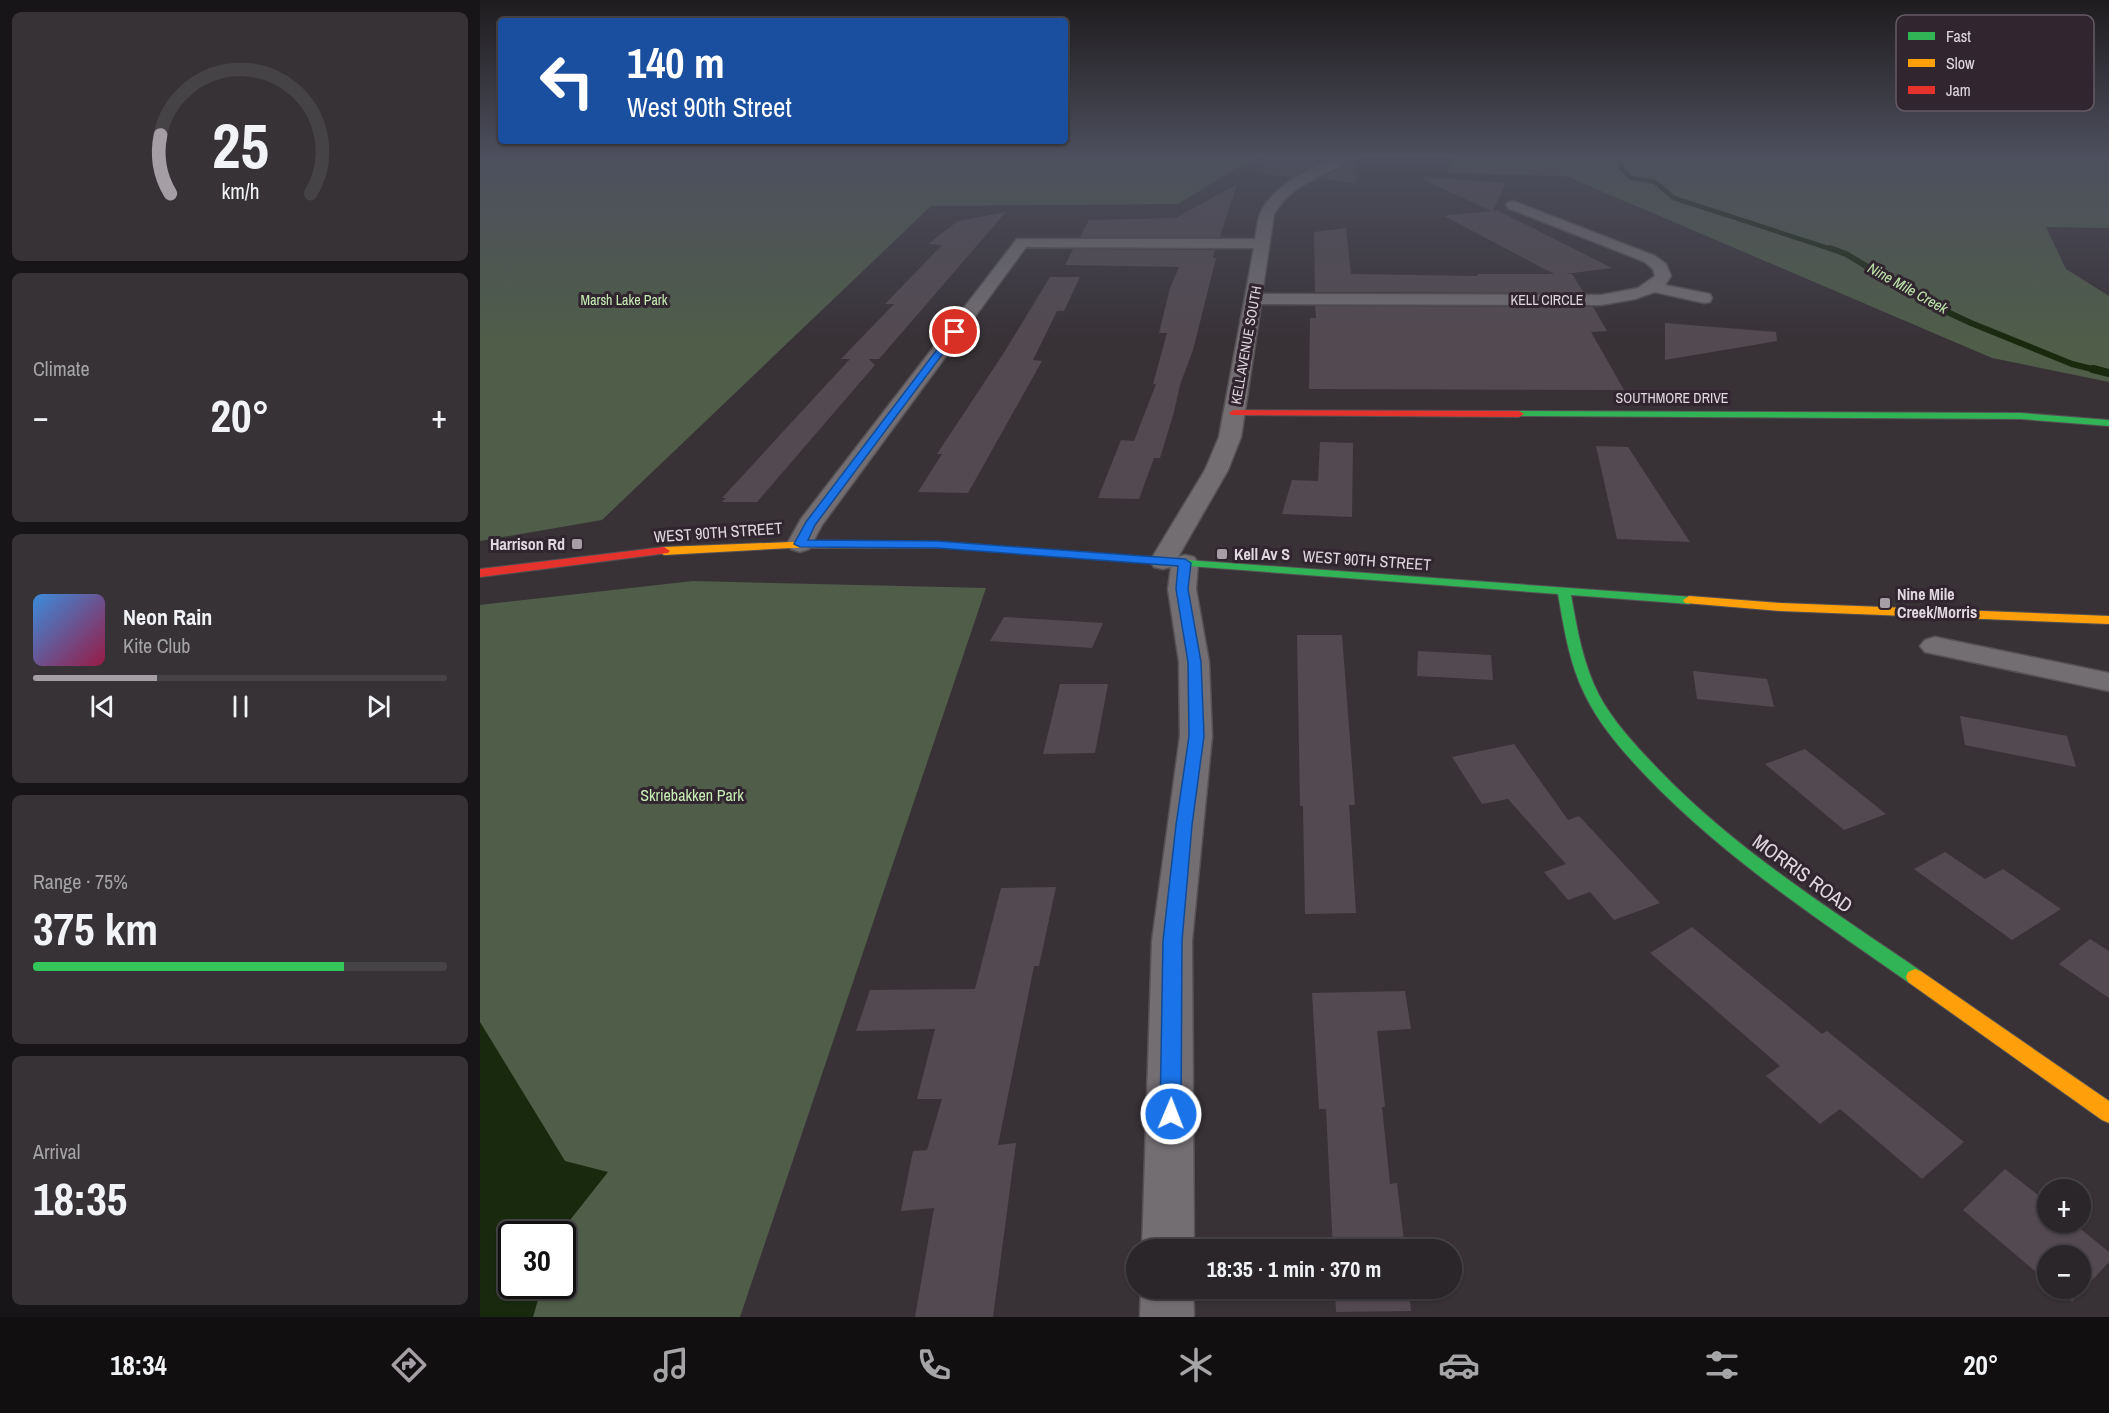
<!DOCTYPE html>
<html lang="en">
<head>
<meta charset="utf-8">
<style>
	:root { --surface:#2a2629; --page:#363235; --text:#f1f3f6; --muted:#a5a5a8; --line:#464346; --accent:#a59ea4 }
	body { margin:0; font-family:"Archivo Narrow",sans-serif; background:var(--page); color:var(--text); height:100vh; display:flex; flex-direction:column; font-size:22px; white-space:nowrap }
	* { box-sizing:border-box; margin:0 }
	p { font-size:20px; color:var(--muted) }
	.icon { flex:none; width:33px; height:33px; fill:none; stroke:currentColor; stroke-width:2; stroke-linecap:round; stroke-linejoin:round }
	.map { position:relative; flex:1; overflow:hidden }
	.side { display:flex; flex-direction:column; gap:12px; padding:12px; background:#171517; width:480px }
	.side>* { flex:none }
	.guide { position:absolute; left:18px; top:18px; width:570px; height:126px; border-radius:6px; box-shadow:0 2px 4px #0004,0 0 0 2px var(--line); background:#1a4fa0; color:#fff; overflow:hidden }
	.fabs { position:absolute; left:1557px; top:1179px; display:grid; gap:12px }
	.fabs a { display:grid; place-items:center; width:54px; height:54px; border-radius:50%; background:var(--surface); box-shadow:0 2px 4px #0004,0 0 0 2px var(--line); font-size:30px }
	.speed { position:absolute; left:18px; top:1221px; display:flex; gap:12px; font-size:30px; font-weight:700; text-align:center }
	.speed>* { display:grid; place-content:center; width:78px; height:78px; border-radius:50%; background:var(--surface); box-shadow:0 2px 4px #0004,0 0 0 2px var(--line); line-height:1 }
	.speed .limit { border:3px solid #111; border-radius:9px; background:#fff; color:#111 }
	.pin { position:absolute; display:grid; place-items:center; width:51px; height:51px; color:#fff; margin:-26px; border:3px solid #fff; border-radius:50%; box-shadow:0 2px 6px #0007 }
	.me { position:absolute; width:66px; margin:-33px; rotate:1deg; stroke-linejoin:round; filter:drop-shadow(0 0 4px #0008) }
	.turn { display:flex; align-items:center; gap:21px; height:126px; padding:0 30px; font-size:27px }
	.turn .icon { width:78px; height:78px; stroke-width:2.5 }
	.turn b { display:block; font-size:42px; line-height:51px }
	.big { font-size:45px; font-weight:800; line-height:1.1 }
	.side .tile { flex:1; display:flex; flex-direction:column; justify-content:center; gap:9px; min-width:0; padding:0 21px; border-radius:9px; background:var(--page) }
	.side .dial { align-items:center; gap:0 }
	.dial svg { height:156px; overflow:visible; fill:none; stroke:var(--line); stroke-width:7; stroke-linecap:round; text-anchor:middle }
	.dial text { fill:var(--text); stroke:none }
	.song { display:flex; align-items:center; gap:18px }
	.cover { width:72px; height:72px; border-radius:9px; background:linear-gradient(135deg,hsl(210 70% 55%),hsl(340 70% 35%)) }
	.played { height:6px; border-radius:3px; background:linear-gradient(90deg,var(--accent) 30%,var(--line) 30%) }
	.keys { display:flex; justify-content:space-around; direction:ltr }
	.heat { display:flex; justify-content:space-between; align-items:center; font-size:33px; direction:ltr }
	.charge { height:9px; border-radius:4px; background:linear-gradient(90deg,#34c759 75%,var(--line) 0) }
	.trip { position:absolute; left:646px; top:1239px; width:336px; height:60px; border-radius:30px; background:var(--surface); box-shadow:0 2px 4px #0004,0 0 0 2px var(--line); font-weight:800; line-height:60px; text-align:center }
	.dock { display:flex; height:96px; justify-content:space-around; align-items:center; background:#110f10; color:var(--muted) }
	.dock .icon { width:42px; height:42px }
	.dock .active { color:var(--accent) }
	.dock b { font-size:27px; color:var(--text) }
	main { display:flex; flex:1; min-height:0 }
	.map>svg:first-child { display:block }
	.green { fill:#4f5d49; fill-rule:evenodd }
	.water { fill:#18290e }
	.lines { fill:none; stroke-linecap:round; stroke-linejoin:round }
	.stream-far2 { stroke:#18290e; stroke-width:4.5 }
	.stream-far1 { stroke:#18290e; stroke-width:6 }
	.stream { stroke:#18290e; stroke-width:8 }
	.building { fill:#534a51 }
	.street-casing { stroke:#555154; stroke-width:3 }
	.fast-casing { stroke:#555154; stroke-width:2 }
	.slow-casing { stroke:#555154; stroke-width:2 }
	.jam-casing { stroke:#555154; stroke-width:2 }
	.street { fill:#736e72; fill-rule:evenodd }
	.fast { fill:#30b455; fill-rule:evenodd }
	.slow { fill:#ff9f0a; fill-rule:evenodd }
	.jam { fill:#e5322d; fill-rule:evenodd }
	.route { fill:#1a73e8; stroke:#114b97; stroke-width:1.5 }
	.poi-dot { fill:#a59ea4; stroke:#31252f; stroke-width:2 }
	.labels { text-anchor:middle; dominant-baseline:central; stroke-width:6; stroke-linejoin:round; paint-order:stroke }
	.far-park-label { font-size:14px; fill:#c7efb5; stroke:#31252f }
	.far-street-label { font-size:14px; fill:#e0d8de; stroke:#31252f }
	.far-water-label { font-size:15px; font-style:italic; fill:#bde4ab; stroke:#31252f }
	.street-label { font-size:16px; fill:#e0d8de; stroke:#31252f }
	.poi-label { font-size:16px; font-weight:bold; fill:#e0d8de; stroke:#31252f; text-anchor:start }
	.park-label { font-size:16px; fill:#c7efb5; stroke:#31252f }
	.near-street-label { font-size:20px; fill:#e0d8de; stroke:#31252f }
	.key { fill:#31252f; stroke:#665b64; stroke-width:1.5 }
	.key-label { font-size:16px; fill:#e0d8de }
</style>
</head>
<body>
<main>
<section class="side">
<div class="tile dial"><svg viewBox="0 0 100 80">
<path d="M14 69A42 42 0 1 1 86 69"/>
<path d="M14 69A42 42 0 0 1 9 39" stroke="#a59ea4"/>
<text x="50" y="56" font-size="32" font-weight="700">25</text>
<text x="50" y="72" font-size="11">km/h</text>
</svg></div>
<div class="tile"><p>Climate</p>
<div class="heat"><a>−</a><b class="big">20°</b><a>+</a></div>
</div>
<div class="tile">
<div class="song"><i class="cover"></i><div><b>Neon Rain</b><p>Kite Club</p></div></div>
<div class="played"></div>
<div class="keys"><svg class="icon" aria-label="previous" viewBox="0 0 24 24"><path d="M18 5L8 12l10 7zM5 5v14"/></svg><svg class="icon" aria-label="pause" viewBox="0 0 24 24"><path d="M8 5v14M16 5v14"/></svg><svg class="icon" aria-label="next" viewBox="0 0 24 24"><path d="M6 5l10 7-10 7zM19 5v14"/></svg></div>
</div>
<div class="tile"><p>Range · 75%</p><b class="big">375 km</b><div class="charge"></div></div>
<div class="tile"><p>Arrival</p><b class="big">18:35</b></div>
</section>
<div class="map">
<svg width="1629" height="1317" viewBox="0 0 1629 1317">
	<rect width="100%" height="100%" fill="#383237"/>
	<!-- green -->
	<g class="green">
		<path d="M0,155h779l-81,49 -247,2 -329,314 -122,21z"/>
		<path d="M978,155h651v73l-63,-1 20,42 43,27v86l-117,-24 -426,-182 -120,-3z"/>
		<path d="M213,581l293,7 -246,729h-260v-712zM32,1234h50v52h-50z"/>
	</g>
	<!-- water -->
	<path class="water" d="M0,1022l85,139 43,11 -49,62h-47v52h30l-9,31h-53z"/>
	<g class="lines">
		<!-- stream-far2 -->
		<path class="stream-far2" d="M1140,155l1,13 10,10 24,4 19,16 160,52"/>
		<!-- stream-far1 -->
		<path class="stream-far1" d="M1350,248l16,6 80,48 45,21 101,41 28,7"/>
		<!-- stream -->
		<path class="stream" d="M1613,369l16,4"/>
	</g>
	<!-- building -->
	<g class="building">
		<path d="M784,155h69l-40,22 -30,-3z"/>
		<path d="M875,158l1,25 -37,-4 16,-8z"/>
		<path d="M945,177l81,6 -13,28 4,-1 115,58 -47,6h7l12,19 -269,-1 -1,-60 32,-4 5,46 127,2 -1,-2h77l-110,-58 47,-5 -67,-31z"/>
		<path d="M757,184l-17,53h-140l9,-17 87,-2z"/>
		<path d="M526,212l-127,147h-10l6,6 -118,137h-35l4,-4h-4l128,-139h-9l53,-55h-9l57,-59 -14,-1 30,-23z"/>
		<path d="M593,249l142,1 -2,8h3l-23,92 -13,35 -6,27 -14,46h-6l-15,41 -41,-1 23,-58 13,1 22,-57h-3l14,-51h-8l11,-45 9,-21 -114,-2z"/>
		<path d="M570,277h30l-16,34h-7l-24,49 9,1 -74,132 -50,-1 24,-38h-5l68,-103z"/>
		<path d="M835,306l278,1 14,24 -16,1 33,58 -315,-1 1,-71h6z"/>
		<path d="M1185,323l111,9 1,9 -112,19z"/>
		<path d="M840,442l33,1 -1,74 -70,-3 10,-34 26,1z"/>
		<path d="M1116,446l32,1 62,95 -73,-3z"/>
		<path d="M524,617l99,6 -11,25 -102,-7z"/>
		<path d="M817,635h45l13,170h-6l7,108 -51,1 -2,-108h-3z"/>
		<path d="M938,651l73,4 2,25 -76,-4z"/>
		<path d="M1213,671l74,8 7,28 -77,-8z"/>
		<path d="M580,684h48l-13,69 -52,1z"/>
		<path d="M1480,716l107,20 9,31 -111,-22z"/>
		<path d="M1034,744l54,76 11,-4 81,87 -46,17 -24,-28 -22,8 -24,-28 22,-8 -58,-65 -26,5 -30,-47z"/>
		<path d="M1325,749l81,65 -42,16 -79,-66z"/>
		<path d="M1465,852l40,27 18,-10 58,40 -49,31 -98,-71z"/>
		<path d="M576,887l-17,79h-5l-36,179 18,-2 -23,174h-78l19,-109 -33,3 12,-60 14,-1 15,-51h-25l18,-70 -79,2 14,-41 105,-1 26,-101z"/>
		<path d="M1212,927l130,107 5,-3 137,111 -42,37 -82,-70 -20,15 -54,-48 14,-10 -130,-113z"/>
		<path d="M1610,939l19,12v47l-50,-34z"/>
		<path d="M925,991l6,38 -34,2 8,76h-3l8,77 7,-1 8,67h-72l-7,-141h-7l-7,-116z"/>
		<path d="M1525,1169l43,34v19h24l37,30v10l-37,40 -16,-14h24v-32h-32v26l-85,-72z"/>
		<path d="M855,1288h74l2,23 -75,1z"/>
	</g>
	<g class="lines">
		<!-- street casing -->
		<g class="street-casing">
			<g id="street">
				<path d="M859,155h16c-26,24 -60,23 -81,59l-12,80 339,1 37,-7 17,-12 -2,-7 -8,-7 -137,-54 -2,-3 2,-3 5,-1 142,55 11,8 5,12 -6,9 45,9 2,4 -2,4 -6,1 -49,-11 -20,7 -34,6 -340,-1 -20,133 -13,33 -50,87 7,-2 9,2 4,6 -2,26 13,73 3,74 -20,205 2,309h-52l10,-309 28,-205 -1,-74 -11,-73 3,-22 -8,2 -9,-2 -4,-6 55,-91 14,-33 35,-189 -228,-1 -204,278 -13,24 -9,3 -9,-3 -4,-5 14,-25 216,-280h238c2,-8 2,-19 6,-27 15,-30 51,-42 78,-57z"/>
				<path d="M1455,637l174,36v18l-184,-39 -5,-6 5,-6z"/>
				<path d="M661,1288h52l1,29h-54z"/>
			</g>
		</g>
		<!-- fast casing -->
		<g class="fast-casing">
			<g id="fast">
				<path d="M1039,411l502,2 88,7v6l-88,-7 -505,-3 -2,-2z"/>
				<path d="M461,542l752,55 2,3 -6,4 -118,-9c6,34 12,69 28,100 15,28 38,52 60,75 77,80 171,139 263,202l2,5 -2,5 -7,3 -7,-3c-90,-63 -183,-124 -260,-204 -24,-25 -48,-52 -63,-83 -16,-32 -21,-67 -27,-101l-621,-47 -2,-2z"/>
			</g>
		</g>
		<!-- slow casing -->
		<g class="slow-casing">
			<g id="slow">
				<path d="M311,542h150l6,3 -6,3h-150l-127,7 -6,-4 6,-4z"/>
				<path d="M1209,596l92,7 328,13v8l-328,-13 -96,-8 -2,-3z"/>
				<path d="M1435,969l7,3 187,129v22l-7,-3 -194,-138 -2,-5 2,-5z"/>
			</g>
		</g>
		<!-- jam casing -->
		<g class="jam-casing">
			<g id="jam">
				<path d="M754,410l285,1 5,3 -5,3 -288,-2 -2,-2z"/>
				<path d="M184,547l6,4 -2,2 -188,24v-8z"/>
			</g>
		</g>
		<!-- street -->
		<use href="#street" class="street"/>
		<!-- fast -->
		<use href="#fast" class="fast"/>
		<!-- slow -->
		<use href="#slow" class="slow"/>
		<!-- jam -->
		<use href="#jam" class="jam"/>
	</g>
	<!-- sky -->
	<linearGradient id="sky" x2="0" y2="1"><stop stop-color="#1f1c1e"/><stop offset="0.46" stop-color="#4d4f5e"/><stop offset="1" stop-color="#4d4f5e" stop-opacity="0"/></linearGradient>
	<rect width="1629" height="340" fill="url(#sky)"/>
	<!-- route -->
	<path class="route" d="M475,329l4,3 -144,193 -7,15 129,1 248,18 6,4 -3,26 13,73 3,74 -12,89 -10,116 -1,173 -3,7 -7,3 -8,-3 -3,-7 3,-173 13,-116 13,-89 -1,-74 -12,-73 2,-23 -241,-18 -137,-1 -6,-3 12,-22 146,-192z"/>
	<!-- markers -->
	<g class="poi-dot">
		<rect x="91" y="538" width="12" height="12" rx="3"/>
		<rect x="736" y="548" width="12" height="12" rx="3"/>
		<rect x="1399" y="597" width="12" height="12" rx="3"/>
	</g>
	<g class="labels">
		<!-- far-park labels -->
		<g class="far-park-label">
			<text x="144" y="300">Marsh Lake Park</text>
		</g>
		<!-- far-street labels -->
		<g class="far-street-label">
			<text x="1067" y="300">KELL CIRCLE</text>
			<text transform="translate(766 345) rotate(-80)">KELL AVENUE SOUTH</text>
			<text x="1192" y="398">SOUTHMORE DRIVE</text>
		</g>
		<!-- far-water labels -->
		<g class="far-water-label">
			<text transform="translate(1428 288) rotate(29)">Nine Mile Creek</text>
		</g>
		<!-- street labels -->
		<g class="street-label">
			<text transform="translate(238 532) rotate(-4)">WEST 90TH STREET</text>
			<text transform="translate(887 560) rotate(4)">WEST 90TH STREET</text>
		</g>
		<!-- poi labels -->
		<g class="poi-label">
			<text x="85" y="544" text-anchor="end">Harrison Rd</text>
			<text x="754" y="554">Kell Av S</text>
			<text x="1417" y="594">Nine Mile<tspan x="1417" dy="18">Creek/Morris</tspan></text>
		</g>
		<!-- park labels -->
		<g class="park-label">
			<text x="212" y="795">Skriebakken Park</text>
		</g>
		<!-- near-street labels -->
		<g class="near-street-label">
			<text transform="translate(1323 873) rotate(36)">MORRIS ROAD</text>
		</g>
	</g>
	<!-- legend -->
	<rect x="1416" y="15" width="198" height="96" rx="9" class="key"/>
	<rect x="1428" y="32" width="27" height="8" fill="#30b455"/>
	<rect x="1428" y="59" width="27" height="8" fill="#ff9f0a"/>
	<rect x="1428" y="86" width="27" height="8" fill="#e5322d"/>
	<g class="key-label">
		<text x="1466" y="42">Fast</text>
		<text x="1466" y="69">Slow</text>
		<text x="1466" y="96">Jam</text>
	</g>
</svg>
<div class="fabs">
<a>+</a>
<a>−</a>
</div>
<div class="speed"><div class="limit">30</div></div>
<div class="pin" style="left:475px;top:332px;background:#d93025"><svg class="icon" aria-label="arrive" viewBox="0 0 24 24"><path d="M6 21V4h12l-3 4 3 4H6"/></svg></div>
<svg class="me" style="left:691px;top:1114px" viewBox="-20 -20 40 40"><circle r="17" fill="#1a73e8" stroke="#fff" stroke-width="3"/><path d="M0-11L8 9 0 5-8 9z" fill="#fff"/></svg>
<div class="trip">18:35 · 1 min · 370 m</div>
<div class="guide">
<div class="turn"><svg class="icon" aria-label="left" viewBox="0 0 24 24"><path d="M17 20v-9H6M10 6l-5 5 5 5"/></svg><div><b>140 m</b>West 90th Street</div></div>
</div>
</div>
</main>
<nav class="dock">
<b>18:34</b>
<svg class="icon active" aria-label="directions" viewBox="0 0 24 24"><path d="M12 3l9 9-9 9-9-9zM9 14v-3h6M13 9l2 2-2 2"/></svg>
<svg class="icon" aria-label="music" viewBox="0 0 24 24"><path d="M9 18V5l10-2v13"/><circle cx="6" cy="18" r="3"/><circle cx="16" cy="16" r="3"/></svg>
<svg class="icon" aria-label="phone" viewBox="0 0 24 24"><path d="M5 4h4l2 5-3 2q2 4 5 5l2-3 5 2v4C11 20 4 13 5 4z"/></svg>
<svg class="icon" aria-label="climate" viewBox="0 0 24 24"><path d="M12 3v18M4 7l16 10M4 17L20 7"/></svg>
<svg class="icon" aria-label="car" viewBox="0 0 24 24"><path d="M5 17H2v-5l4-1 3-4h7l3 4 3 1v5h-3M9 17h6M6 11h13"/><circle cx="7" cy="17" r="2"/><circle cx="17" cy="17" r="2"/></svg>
<svg class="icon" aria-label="filters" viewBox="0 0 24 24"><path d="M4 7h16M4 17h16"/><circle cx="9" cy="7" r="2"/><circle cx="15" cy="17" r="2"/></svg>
<b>20°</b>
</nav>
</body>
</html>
